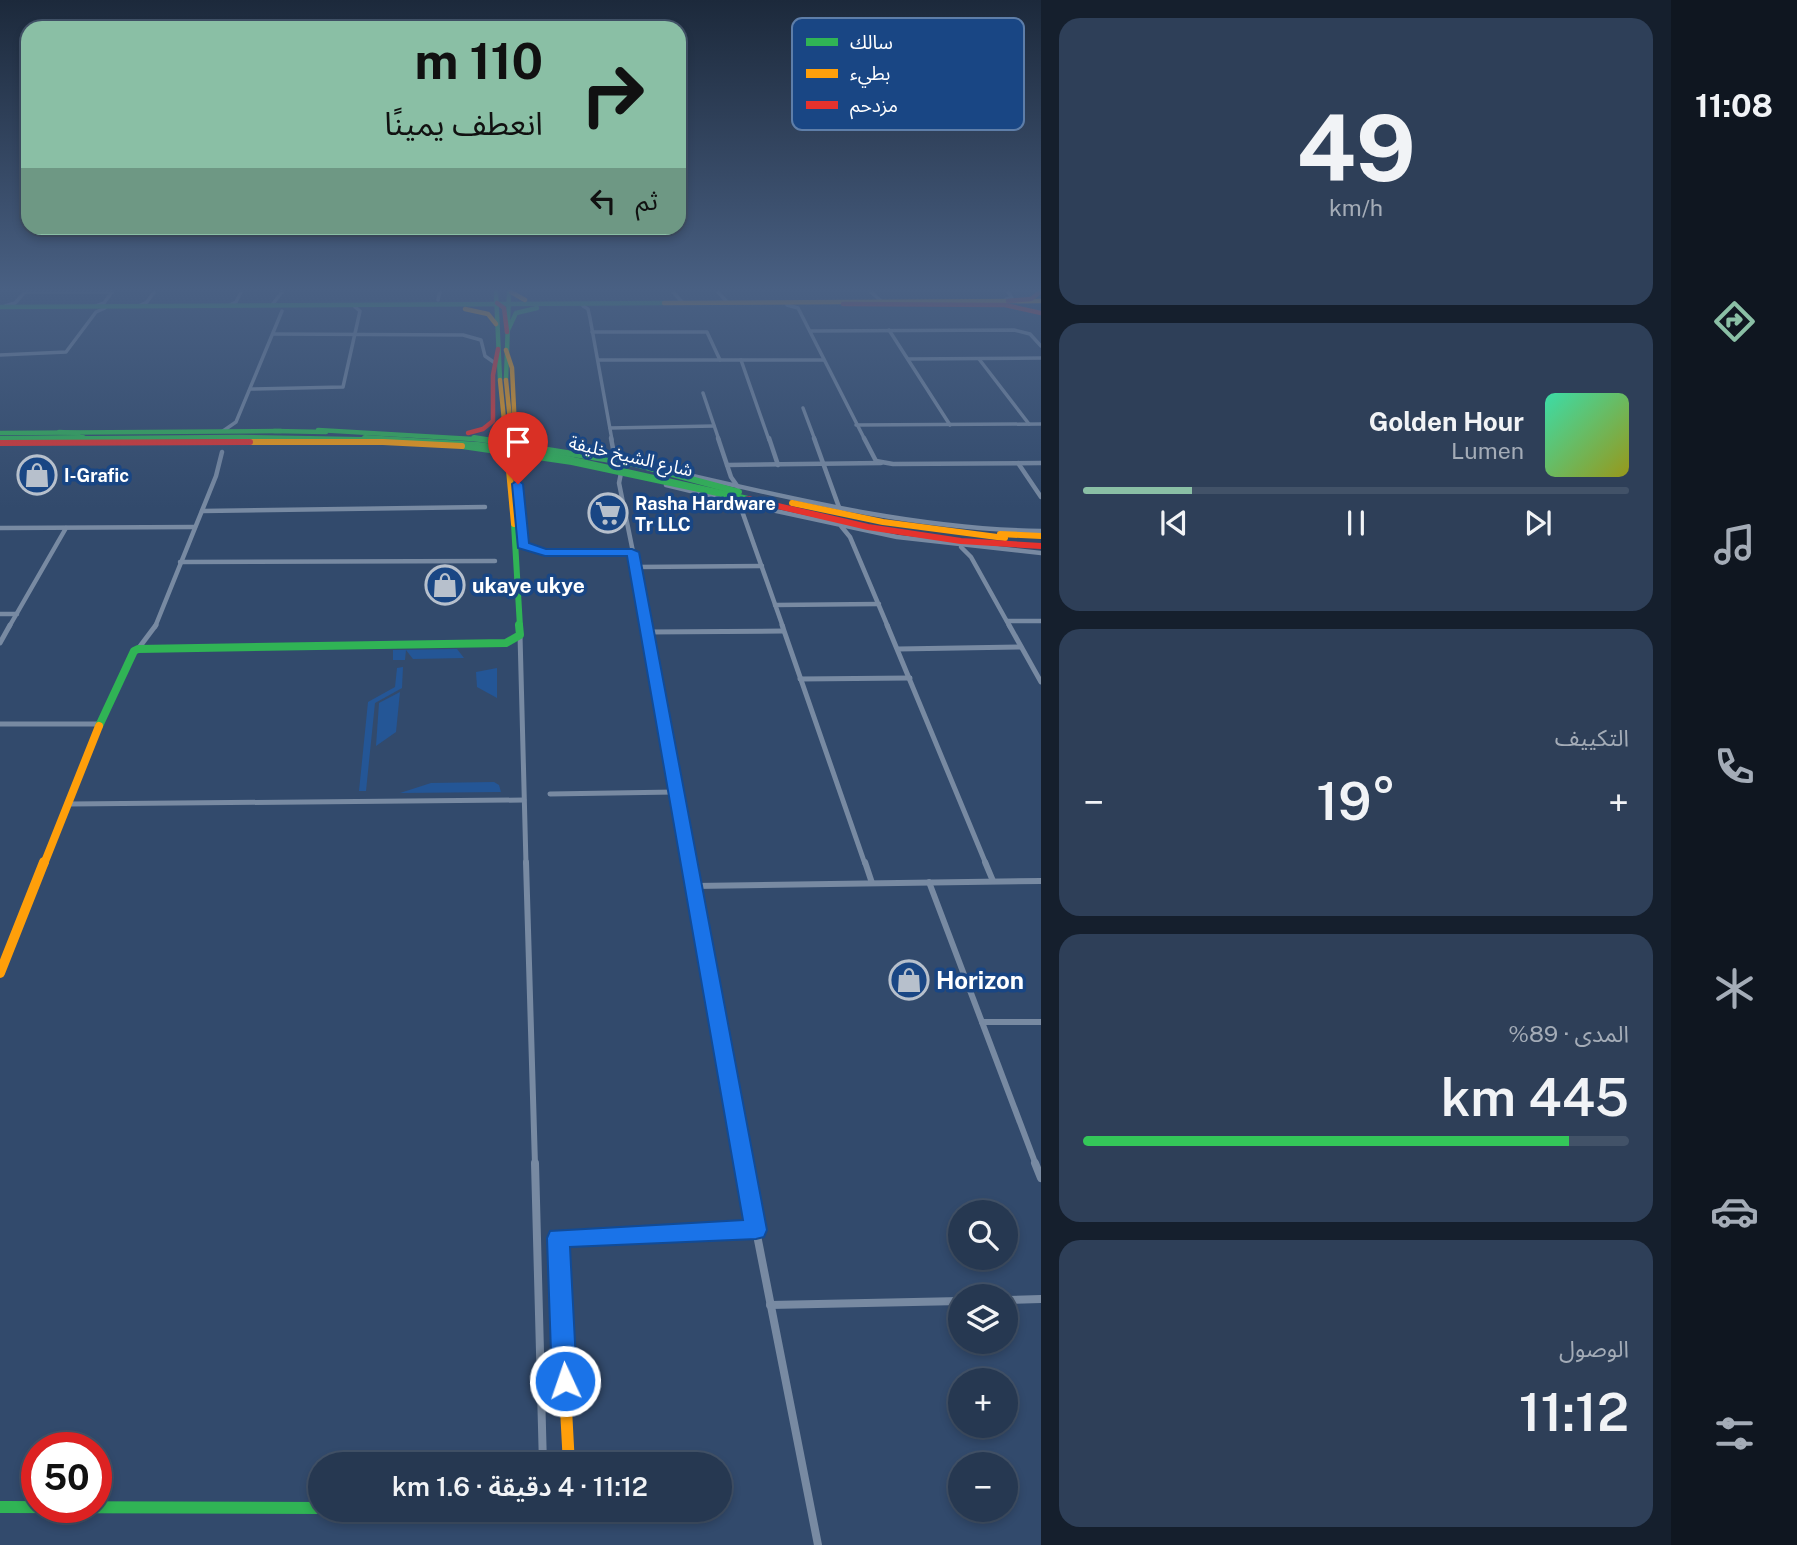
<!DOCTYPE html>
<html lang="ar">
<head>
<meta charset="utf-8">
<style>
	:root { --surface:#263851; --page:#2e3f58; --text:#f1f3f6; --muted:#a4acb7; --line:#425268; --accent:#8abfa5 }
	body { margin:0; font-family:"Public Sans","Noto Sans Arabic",sans-serif; background:var(--page); color:var(--text); direction:rtl; height:100vh; display:flex; flex-direction:column; font-size:26px; white-space:nowrap }
	* { box-sizing:border-box; margin:0 }
	p { font-size:23px; color:var(--muted) }
	.icon { flex:none; width:38px; height:38px; fill:none; stroke:currentColor; stroke-width:2; stroke-linecap:round; stroke-linejoin:round }
	.map { position:relative; flex:1; overflow:hidden; direction:ltr }
	.side { display:flex; flex-direction:column; gap:18px; padding:18px; background:#151f2d; width:630px }
	.side>* { flex:none }
	.banner { position:absolute; left:21px; top:21px; width:665px; height:214px; border-radius:21px; box-shadow:0 4px 10px #0003,0 0 0 2px var(--line); direction:rtl; background:#8abfa5; color:#111; overflow:hidden }
	.controls { position:absolute; left:948px; top:1200px; display:grid; gap:14px }
	.controls a { display:grid; place-items:center; width:70px; height:70px; border-radius:50%; background:var(--surface); box-shadow:0 4px 10px #0003,0 0 0 2px var(--line); font-size:35px }
	.speed { position:absolute; left:21px; top:1432px; display:flex; gap:14px; font-size:35px; font-weight:700; text-align:center }
	.speed>* { display:grid; place-content:center; width:91px; height:91px; border-radius:50%; background:var(--surface); box-shadow:0 4px 10px #0003,0 0 0 2px var(--line); line-height:1 }
	.speed .limit { border:10px solid #d22; background:#fff; color:#111 }
	.pin { position:absolute; display:grid; place-items:center; width:60px; height:60px; color:#fff; margin:-72px -30px; border-radius:50% 50% 50% 0; rotate:-45deg; box-shadow:0 0 7px #0007 }
	.pin .icon { rotate:45deg }
	.me { position:absolute; width:77px; margin:-38px; rotate:357deg; stroke-linejoin:round; filter:drop-shadow(0 0 5px #0008) }
	.turn { display:flex; align-items:center; gap:24px; height:147px; padding:0 28px; font-size:32px }
	.turn .icon { width:91px; height:91px; stroke-width:2.5 }
	.turn b { display:block; font-size:49px; line-height:60px }
	.then { display:flex; align-items:center; height:66px; padding:0 28px; background:#0003; gap:14px; font-size:26px }
	.big { font-size:52px; font-weight:600; line-height:1.1 }
	.side .card { flex:1; display:flex; flex-direction:column; justify-content:center; gap:10px; min-width:0; padding:0 24px; border-radius:21px; background:var(--page) }
	.side .dial { align-items:center; gap:0 }
	.dial b { font-size:91px; line-height:1 }
	.song { display:flex; align-items:center; gap:21px }
	.cover { width:84px; height:84px; border-radius:10px; background:linear-gradient(135deg,hsl(160 70% 55%),hsl(60 70% 35%)) }
	.played { height:7px; border-radius:4px; background:linear-gradient(90deg,var(--accent) 20%,var(--line) 20%) }
	.keys { display:flex; justify-content:space-around; direction:ltr }
	.heat { display:flex; justify-content:space-between; align-items:center; font-size:38px; direction:ltr }
	.charge { height:10px; border-radius:5px; background:linear-gradient(90deg,#34c759 89%,var(--line) 0) }
	.trip { position:absolute; left:308px; top:1452px; width:424px; height:70px; border-radius:35px; background:var(--surface); box-shadow:0 4px 10px #0003,0 0 0 2px var(--line); font-weight:600; line-height:70px; text-align:center; direction:rtl }
	main { display:flex; flex:1; min-height:0 }
	.tabs { display:flex; flex-direction:column; width:126px; justify-content:space-around; align-items:center; background:#0f1620; color:var(--muted) }
	.tabs .icon { width:49px; height:49px }
	.tabs .on { color:var(--accent) }
	.tabs b { font-size:32px; color:var(--text) }
	.map>svg:first-child { display:block }
	.green { fill:#245696 }
	.lines { fill:none; stroke-linecap:round; stroke-linejoin:round }
	.street-far4 { stroke:#788aa2; stroke-width:3.5 }
	.street-far3 { stroke:#788aa2; stroke-width:4.5 }
	.street-far2 { stroke:#788aa2; stroke-width:5 }
	.street-far1 { stroke:#788aa2; stroke-width:6 }
	.street { stroke:#788aa2; stroke-width:8 }
	.fast-far4 { stroke:#30b455; stroke-width:4.5 }
	.fast-far3 { stroke:#30b455; stroke-width:6 }
	.fast-far2 { stroke:#30b455; stroke-width:8 }
	.fast-far1 { stroke:#30b455; stroke-width:10 }
	.fast { stroke:#30b455; stroke-width:12 }
	.slow-far4 { stroke:#ff9f0a; stroke-width:4.5 }
	.slow-far3 { stroke:#ff9f0a; stroke-width:6 }
	.slow-far2 { stroke:#ff9f0a; stroke-width:8 }
	.slow-far1 { stroke:#ff9f0a; stroke-width:10 }
	.slow { stroke:#ff9f0a; stroke-width:12 }
	.jam-far1 { stroke:#e5322d; stroke-width:4.5 }
	.jam { stroke:#e5322d; stroke-width:6 }
	.slow-bridge-far1 { stroke:#ff9f0a; stroke-width:4.5 }
	.slow-bridge { stroke:#ff9f0a; stroke-width:6 }
	.route { fill:#1a73e8; stroke:#114b97; stroke-width:2 }
	.labels { text-anchor:middle; dominant-baseline:central; stroke-width:7; stroke-linejoin:round; paint-order:stroke }
	.far-street-label { font-size:18px; fill:#fff; stroke:#194684 }
	.far-poi-label { font-size:18px; font-weight:bold; fill:#fff; stroke:#194684; text-anchor:start }
	.poi-label { font-size:21px; font-weight:bold; fill:#fff; stroke:#194684; text-anchor:start }
	.near-poi-label { font-size:24px; font-weight:bold; fill:#fff; stroke:#194684; text-anchor:start }
	.key { fill:#194684; stroke:#5e7ea9; stroke-width:2 }
	.key-label { font-size:19px; fill:#fff }
</style>
</head>
<body>
<main>
<nav class="tabs">
<b>11:08</b>
<svg class="icon on" aria-label="directions" viewBox="0 0 24 24"><path d="M12 3l9 9-9 9-9-9zM9 14v-3h6M13 9l2 2-2 2"/></svg>
<svg class="icon" aria-label="music" viewBox="0 0 24 24"><path d="M9 18V5l10-2v13"/><circle cx="6" cy="18" r="3"/><circle cx="16" cy="16" r="3"/></svg>
<svg class="icon" aria-label="phone" viewBox="0 0 24 24"><path d="M5 4h4l2 5-3 2q2 4 5 5l2-3 5 2v4C11 20 4 13 5 4z"/></svg>
<svg class="icon" aria-label="climate" viewBox="0 0 24 24"><path d="M12 3v18M4 7l16 10M4 17L20 7"/></svg>
<svg class="icon" aria-label="car" viewBox="0 0 24 24"><path d="M5 17H2v-5l4-1 3-4h7l3 4 3 1v5h-3M9 17h6M6 11h13"/><circle cx="7" cy="17" r="2"/><circle cx="17" cy="17" r="2"/></svg>
<svg class="icon" aria-label="filters" viewBox="0 0 24 24"><path d="M4 7h16M4 17h16"/><circle cx="9" cy="7" r="2"/><circle cx="15" cy="17" r="2"/></svg>
</nav>
<section class="side">
<div class="card dial"><b>49</b><p>km/h</p></div>
<div class="card">
<div class="song"><i class="cover"></i><div><b>Golden Hour</b><p>Lumen</p></div></div>
<div class="played"></div>
<div class="keys"><svg class="icon" aria-label="previous" viewBox="0 0 24 24"><path d="M18 5L8 12l10 7zM5 5v14"/></svg><svg class="icon" aria-label="pause" viewBox="0 0 24 24"><path d="M8 5v14M16 5v14"/></svg><svg class="icon" aria-label="next" viewBox="0 0 24 24"><path d="M6 5l10 7-10 7zM19 5v14"/></svg></div>
</div>
<div class="card"><p>التكييف</p>
<div class="heat"><a>−</a><b class="big">19°</b><a>+</a></div>
</div>
<div class="card"><p>المدى · 89%</p><b class="big">445 km</b><div class="charge"></div></div>
<div class="card"><p>الوصول</p><b class="big">11:12</b></div>
</section>
<div class="map">
<svg width="1041" height="1545" viewBox="0 0 1041 1545">
	<rect width="100%" height="100%" fill="#324a6c"/>
	<!-- green -->
	<g class="green">
		<path d="M457,649l7,9 -51,1 -7,-9 -1,10h-12v-10z"/>
		<path d="M403,667l-1,21 -27,15 -9,88h-7l9,-89 27,-15 2,-19z"/>
		<path d="M497,668v30l-20,-11 -1,-15z"/>
		<path d="M400,692l-4,40 -20,14 3,-43z"/>
		<path d="M494,782l5,3 2,7 -101,1 31,-10z"/>
	</g>
	<g class="lines">
		<!-- street-far4 -->
		<g class="street-far4">
			<path d="M24,292h87"/>
			<path d="M673,292l9,10"/>
			<path d="M718,292l9,10"/>
			<path d="M871,292l10,9"/>
			<path d="M1006,299l6,-1 -4,-6"/>
			<path d="M438,300l2,-8"/>
			<path d="M230,305l6,-3 5,-10"/>
			<path d="M272,305l10,-13"/>
			<path d="M787,305l11,3 67,132"/>
			<path d="M5,306l10,-3 10,-11"/>
			<path d="M96,306l8,-3 8,-11"/>
			<path d="M139,306l8,-4 7,-10"/>
			<path d="M583,306l5,3 2,9 22,122"/>
			<path d="M889,330l61,95"/>
			<path d="M810,331l204,-1 16,4 11,12"/>
			<path d="M592,332h115l13,28"/>
			<path d="M274,334l189,1 18,5 4,16 10,7"/>
			<path d="M0,355l66,-3 30,-40 9,-4"/>
			<path d="M908,359l133,-1"/>
			<path d="M979,359l50,65"/>
			<path d="M598,360h226"/>
			<path d="M741,360l28,80"/>
			<path d="M251,389l92,-2 17,-76 -5,-4"/>
			<path d="M703,393l16,47"/>
			<path d="M803,408l12,32"/>
			<path d="M856,425l185,-1"/>
			<path d="M610,428l104,-2"/>
			<path d="M223,431l13,-9 46,-111"/>
		</g>
		<!-- street-far3 -->
		<g class="street-far3">
			<path d="M611,438l4,21"/>
			<path d="M718,438l13,39 7,10"/>
			<path d="M769,438l9,27"/>
			<path d="M814,438l26,72"/>
			<path d="M864,438l12,23 17,3 148,-1"/>
			<path d="M1018,463l23,34"/>
			<path d="M727,465l154,-2"/>
			<path d="M621,473l-2,10 14,69"/>
			<path d="M689,475c117,27 232,54 352,56"/>
			<path d="M666,485l66,16 10,10 41,116"/>
			<path d="M202,511l283,-4"/>
			<path d="M742,511l15,-4 140,30 144,16"/>
			<path d="M841,526l9,11 38,90"/>
			<path d="M0,528l195,-1"/>
			<path d="M961,547l10,10 39,70"/>
			<path d="M180,562l315,-1"/>
			<path d="M635,567l127,-1"/>
			<path d="M775,605l104,-1"/>
			<path d="M0,614h17"/>
			<path d="M1007,621h34"/>
			<path d="M9,627l57,-99"/>
			<path d="M155,627l61,-151 6,-24"/>
		</g>
		<!-- street-far2 -->
		<g class="street-far2">
			<path d="M782,625l83,239"/>
			<path d="M887,625l99,239"/>
			<path d="M1009,625l32,57"/>
			<path d="M647,632l136,-1"/>
			<path d="M520,635l6,229"/>
			<path d="M0,643l10,-18"/>
			<path d="M138,649l18,-24"/>
			<path d="M898,649l123,-2"/>
			<path d="M800,679l110,-1"/>
			<path d="M0,724h100"/>
			<path d="M550,794l125,-2"/>
			<path d="M70,804l454,-4"/>
		</g>
		<!-- street-far1 -->
		<g class="street-far1">
			<path d="M526,862l9,303"/>
			<path d="M865,862l7,21"/>
			<path d="M985,862l8,19"/>
			<path d="M929,882l107,283"/>
			<path d="M694,886l347,-5"/>
			<path d="M982,1022h59"/>
		</g>
		<!-- street -->
		<g class="street">
			<path d="M535,1163l8,302"/>
			<path d="M1035,1163l6,15"/>
			<path d="M756,1230l62,315"/>
			<path d="M1006,1300l35,-1"/>
			<path d="M770,1305l191,-4"/>
		</g>
		<!-- fast-far4 -->
		<g class="fast-far4">
			<path d="M496,292l4,88"/>
			<path d="M0,307l664,-4"/>
			<path d="M507,332l9,-19 21,-5"/>
			<path d="M506,380l3,-88"/>
			<path d="M318,430l172,10"/>
			<path d="M274,431l52,1"/>
			<path d="M59,432l20,1"/>
			<path d="M0,433l281,-2"/>
			<path d="M0,439l239,-2 166,3"/>
		</g>
		<!-- fast-far3 -->
		<g class="fast-far3">
			<path d="M365,438l113,7 68,9 202,45"/>
			<path d="M474,438l161,26 104,28"/>
			<path d="M0,439l83,-1"/>
			<path d="M462,446l110,16 155,33"/>
			<path d="M521,523l2,22 23,8 87,-1 14,75"/>
			<path d="M514,524l6,103"/>
		</g>
		<!-- fast-far2 -->
		<g class="fast-far2">
			<path d="M646,625l44,239"/>
			<path d="M99,726l35,-75 4,-2 368,-6 14,-8 -1,-10"/>
		</g>
		<!-- fast-far1 -->
		<path class="fast-far1" d="M689,862l55,303"/>
		<!-- fast -->
		<g class="fast">
			<path d="M744,1163l3,16"/>
			<path d="M0,1507l320,1"/>
		</g>
		<!-- slow-far4 -->
		<g class="slow-far4">
			<path d="M511,292l14,8"/>
			<path d="M664,303l377,-2"/>
			<path d="M465,309l23,5 8,10"/>
			<path d="M506,350l6,18 3,62 12,10"/>
		</g>
		<!-- slow-far3 -->
		<g class="slow-far3">
			<path d="M525,438l3,3"/>
			<path d="M250,442h133l79,4"/>
			<path d="M792,503l91,19 122,16"/>
			<path d="M1000,534l41,2"/>
		</g>
		<!-- slow-far2 -->
		<path class="slow-far2" d="M44,864l55,-138"/>
		<!-- slow-far1 -->
		<path class="slow-far1" d="M0,973l44,-111"/>
		<!-- slow -->
		<path class="slow" d="M569,1465l-12,-226 6,-3 193,-6 -9,-51"/>
		<!-- jam-far1 -->
		<g class="jam-far1">
			<path d="M1008,301l23,-2 9,-7"/>
			<path d="M497,303l7,5 3,24"/>
			<path d="M843,304l162,1 36,8"/>
			<path d="M468,433l15,-4 10,-8v-46l5,-26"/>
		</g>
		<!-- jam -->
		<g class="jam">
			<path d="M0,443l250,-1"/>
			<path d="M748,499l120,28 93,14 80,5"/>
		</g>
		<!-- slow-bridge-far1 -->
		<g class="slow-bridge-far1">
			<path d="M500,380l6,60"/>
			<path d="M506,380l6,60"/>
		</g>
		<!-- slow-bridge -->
		<g class="slow-bridge">
			<path d="M506,438l8,86"/>
			<path d="M512,438l9,85"/>
		</g>
	</g>
	<!-- sky -->
	<linearGradient id="sky" x2="0" y2="1"><stop stop-color="#1c293b"/><stop offset="0.57" stop-color="#496083"/><stop offset="1" stop-color="#496083" stop-opacity="0"/></linearGradient>
	<rect width="1041" height="508" fill="url(#sky)"/>
	<!-- route -->
	<path class="route" d="M518,480l5,4 6,59 17,6h86l7,3 128,678 -3,7 -8,2 -186,8 7,134 -3,9 -9,3 -9,-3 -4,-9 -5,-143 3,-7 193,-11 -116,-664h-82l-27,-8 -6,-64z"/>
	<!-- icons -->
	<defs>
		<g id="shop-ring" transform="scale(2.0125)"><circle r="9.5" fill="#194684" stroke="#b7c0cc" stroke-width="1.5"/><path d="M-5-2.5h2.3a2.7 3.5 0 0 1 5.4 0H5L5.5 6h-11ZM-1.5-2.5h3a1.5 2.3 0 0 0-3 0Z" fill="#b7c0cc"/></g>
		<g id="supermarket-ring" transform="scale(2.0125)"><circle r="9.5" fill="#194684" stroke="#b7c0cc" stroke-width="1.5"/><path d="M-6-5.5h2.5l.6 2H6L4.5 2H-2.5L-4.4-4H-6ZM-1.5 3.2a1.3 1.3 0 1 0 .1 0ZM3 3.2a1.3 1.3 0 1 0 .1 0Z" fill="#b7c0cc"/></g>
	</defs>
	<g fill-rule="evenodd">
		<use href="#shop-ring" x="37" y="475"/>
		<use href="#supermarket-ring" x="608" y="513"/>
		<use href="#shop-ring" x="445" y="585"/>
		<use href="#shop-ring" x="909" y="980"/>
	</g>
	<g class="labels">
		<!-- far-street labels -->
		<g class="far-street-label">
			<text transform="translate(631 456) rotate(13)">شارع الشيخ خليفة</text>
		</g>
		<!-- far-poi labels -->
		<g class="far-poi-label">
			<text x="64" y="475">I-Grafic</text>
			<text x="635" y="503">Rasha Hardware<tspan x="635" dy="21">Tr LLC</tspan></text>
		</g>
		<!-- poi labels -->
		<g class="poi-label">
			<text x="472" y="585">ukaye ukye</text>
		</g>
		<!-- near-poi labels -->
		<g class="near-poi-label">
			<text x="936" y="980">Horizon</text>
		</g>
	</g>
	<!-- legend -->
	<rect x="792" y="18" width="232" height="112" rx="10" class="key"/>
	<rect x="806" y="38" width="32" height="8" fill="#30b455"/>
	<rect x="806" y="69" width="32" height="9" fill="#ff9f0a"/>
	<rect x="806" y="101" width="32" height="8" fill="#e5322d"/>
	<g class="key-label">
		<text x="850" y="49">سالك</text>
		<text x="850" y="80">بطيء</text>
		<text x="850" y="112">مزدحم</text>
	</g>
</svg>
<div class="controls">
<a><svg class="icon" aria-label="search" viewBox="0 0 24 24"><circle cx="10" cy="10" r="6"/><path d="M15 15l6 6"/></svg></a>
<a><svg class="icon" aria-label="layers" viewBox="0 0 24 24"><path d="M12 4l9 5-9 5-9-5zM3 14l9 5 9-5"/></svg></a>
<a>+</a>
<a>−</a>
</div>
<div class="speed"><div class="limit">50</div></div>
<div class="pin" style="left:518px;top:484px;background:#d93025"><svg class="icon" aria-label="arrive" viewBox="0 0 24 24"><path d="M6 21V4h12l-3 4 3 4H6"/></svg></div>
<svg class="me" style="left:565px;top:1381px" viewBox="-20 -20 40 40"><circle r="17" fill="#1a73e8" stroke="#fff" stroke-width="3"/><path d="M0-11L8 9 0 5-8 9z" fill="#fff"/></svg>
<div class="trip">11:12 · 4 دقيقة · 1.6 km</div>
<div class="banner">
<div class="turn"><svg class="icon" aria-label="right" viewBox="0 0 24 24"><path d="M7 20v-9h11M14 6l5 5-5 5"/></svg><div><b>110 m</b>انعطف يمينًا</div></div>
<div class="then">ثم<svg class="icon" aria-label="left" viewBox="0 0 24 24"><path d="M17 20v-9H6M10 6l-5 5 5 5"/></svg></div>
</div>
</div>
</main>
</body>
</html>
